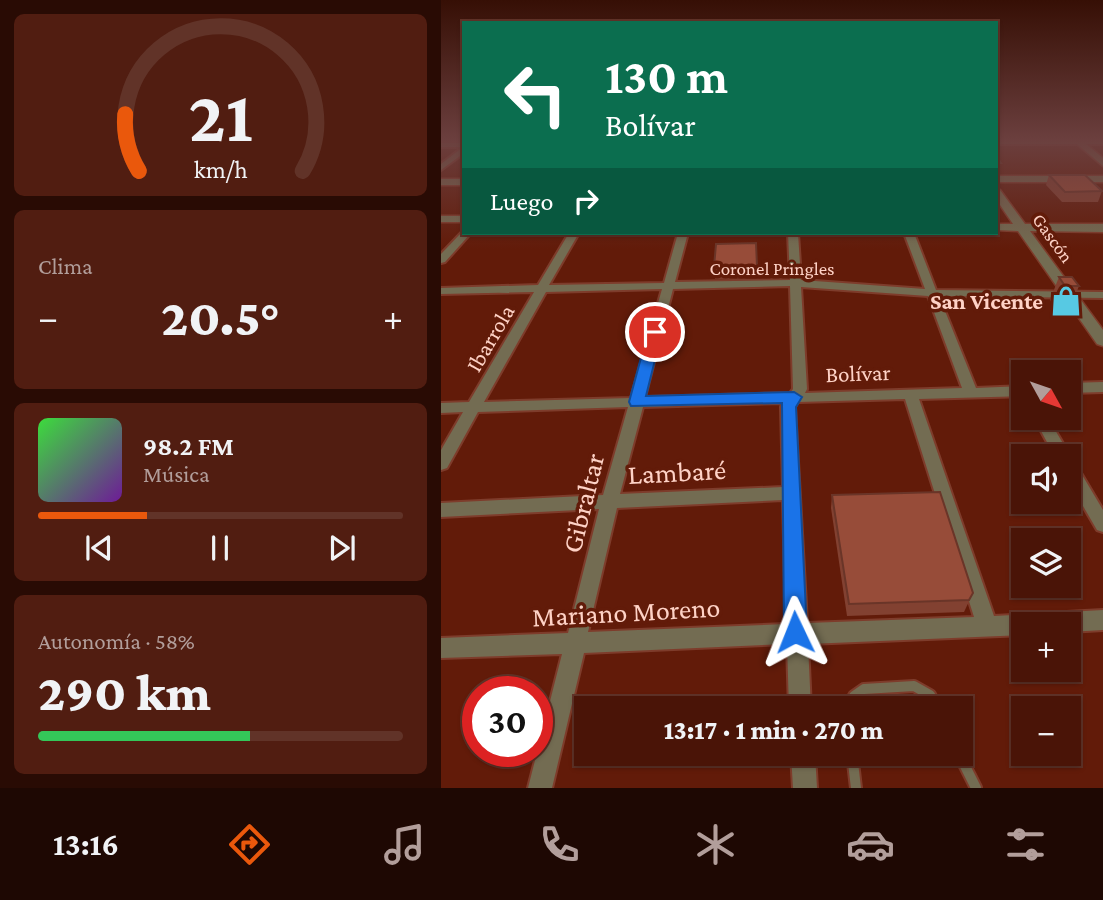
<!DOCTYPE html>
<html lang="es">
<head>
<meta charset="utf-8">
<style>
	:root { --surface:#4a1407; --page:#511d11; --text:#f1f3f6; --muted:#b29e9b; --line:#613328; --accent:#ea580c }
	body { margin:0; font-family:"Crimson Pro",serif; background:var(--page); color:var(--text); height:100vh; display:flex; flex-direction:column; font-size:26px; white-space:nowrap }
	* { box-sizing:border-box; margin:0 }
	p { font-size:23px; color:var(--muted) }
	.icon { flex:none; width:38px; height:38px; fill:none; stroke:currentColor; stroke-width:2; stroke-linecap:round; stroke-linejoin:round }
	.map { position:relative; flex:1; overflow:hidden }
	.drawer { display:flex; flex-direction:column; gap:14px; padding:14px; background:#290b04; width:441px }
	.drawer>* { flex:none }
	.hud { position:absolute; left:21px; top:21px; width:536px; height:214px; border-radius:0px; box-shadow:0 2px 5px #0004,0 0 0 2px var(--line); background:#0b6e4f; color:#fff; overflow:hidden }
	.needle { width:46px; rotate:130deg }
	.fabs { position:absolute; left:570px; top:360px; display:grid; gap:14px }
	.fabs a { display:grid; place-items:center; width:70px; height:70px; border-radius:0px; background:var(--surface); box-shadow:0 2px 5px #0004,0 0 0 2px var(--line); font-size:35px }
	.speed { position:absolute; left:21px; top:676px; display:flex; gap:14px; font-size:35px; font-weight:700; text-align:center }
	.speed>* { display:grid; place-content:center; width:91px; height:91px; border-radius:50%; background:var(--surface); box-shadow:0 2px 5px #0004,0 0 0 2px var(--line); line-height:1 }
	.speed .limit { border:10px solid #d22; background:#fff; color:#111 }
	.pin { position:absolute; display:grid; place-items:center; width:60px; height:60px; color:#fff; margin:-30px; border:4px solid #fff; border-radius:50%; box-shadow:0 2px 7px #0007 }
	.me { position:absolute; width:77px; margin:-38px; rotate:358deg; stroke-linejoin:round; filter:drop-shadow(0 0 5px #0008) }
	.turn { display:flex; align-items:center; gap:24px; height:147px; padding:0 28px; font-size:32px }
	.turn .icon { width:91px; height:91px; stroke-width:2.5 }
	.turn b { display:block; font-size:49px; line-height:60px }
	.then { display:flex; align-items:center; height:66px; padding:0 28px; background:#0003; gap:14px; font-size:26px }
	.big { font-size:52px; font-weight:800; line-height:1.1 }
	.drawer .widget { flex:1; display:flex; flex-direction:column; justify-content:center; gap:10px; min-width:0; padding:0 24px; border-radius:10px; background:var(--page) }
	.drawer .dial { align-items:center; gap:0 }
	.dial svg { height:182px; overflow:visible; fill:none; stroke:var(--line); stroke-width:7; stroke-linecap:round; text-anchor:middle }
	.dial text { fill:var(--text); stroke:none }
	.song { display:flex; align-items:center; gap:21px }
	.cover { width:84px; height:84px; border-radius:10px; background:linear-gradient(135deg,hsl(120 70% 55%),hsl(280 70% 35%)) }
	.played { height:7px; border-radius:4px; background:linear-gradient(90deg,var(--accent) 30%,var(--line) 30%) }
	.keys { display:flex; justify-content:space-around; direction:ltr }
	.heat { display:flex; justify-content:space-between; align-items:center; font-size:38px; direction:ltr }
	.charge { height:10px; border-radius:5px; background:linear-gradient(90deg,#34c759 58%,var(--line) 0) }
	.trip { position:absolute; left:133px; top:696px; width:399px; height:70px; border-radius:0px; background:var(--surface); box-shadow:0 2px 5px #0004,0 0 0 2px var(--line); font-weight:800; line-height:70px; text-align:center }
	.menu { display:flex; height:112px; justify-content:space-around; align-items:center; background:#1e0803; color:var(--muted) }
	.menu .icon { width:49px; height:49px }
	.menu .on { color:var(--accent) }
	.menu b { font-size:32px; color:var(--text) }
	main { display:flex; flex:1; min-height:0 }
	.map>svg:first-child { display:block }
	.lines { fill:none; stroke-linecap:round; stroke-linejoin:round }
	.service-casing { stroke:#7e3c2b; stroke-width:14 }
	.minor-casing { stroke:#7e3c2b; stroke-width:4 }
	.tertiary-casing { stroke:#7e3c2b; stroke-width:3 }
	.service { stroke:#736c52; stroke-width:10 }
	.minor { fill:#736c52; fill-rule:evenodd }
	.tertiary { fill:#736c52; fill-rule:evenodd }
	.wall { fill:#824131 }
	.building { fill:#974c39; stroke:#6a3528; stroke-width:2 }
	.route { fill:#1a73e8; stroke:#114b97; stroke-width:2 }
	.labels { text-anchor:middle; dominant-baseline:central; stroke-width:7; stroke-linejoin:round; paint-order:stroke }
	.far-street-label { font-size:19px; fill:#fed2c6; stroke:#621b09 }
	.poi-label { font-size:23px; font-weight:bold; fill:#fed2c6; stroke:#621b09; text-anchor:end }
	.street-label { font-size:23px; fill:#fed2c6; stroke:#621b09 }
	.near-street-label { font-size:28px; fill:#fed2c6; stroke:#621b09 }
</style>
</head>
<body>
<main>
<section class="drawer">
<div class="widget dial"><svg viewBox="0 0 100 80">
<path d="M14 69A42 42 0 1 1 86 69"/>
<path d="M14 69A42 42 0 0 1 8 44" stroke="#ea580c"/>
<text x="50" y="56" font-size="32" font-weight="700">21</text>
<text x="50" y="72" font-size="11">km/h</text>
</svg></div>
<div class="widget"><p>Clima</p>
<div class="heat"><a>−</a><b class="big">20.5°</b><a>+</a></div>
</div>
<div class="widget">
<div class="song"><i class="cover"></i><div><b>98.2 FM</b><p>Música</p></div></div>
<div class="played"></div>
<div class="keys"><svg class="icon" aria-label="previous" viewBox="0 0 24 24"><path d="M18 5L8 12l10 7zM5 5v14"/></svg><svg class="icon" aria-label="pause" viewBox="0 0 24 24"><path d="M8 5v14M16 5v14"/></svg><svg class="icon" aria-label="next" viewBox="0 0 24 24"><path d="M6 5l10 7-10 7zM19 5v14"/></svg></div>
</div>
<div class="widget"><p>Autonomía · 58%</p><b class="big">290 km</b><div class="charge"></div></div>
</section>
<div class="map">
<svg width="662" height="788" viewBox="0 0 662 788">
	<rect width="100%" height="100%" fill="#621b09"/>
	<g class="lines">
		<!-- service casing -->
		<g class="service-casing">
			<g id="service">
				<path d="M407,709l6,-13 10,-7 50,-3 16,9 7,14"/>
				<path d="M411,754l4,34"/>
				<path d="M518,754l17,34"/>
			</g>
		</g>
		<!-- minor casing -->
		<g class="minor-casing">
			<g id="minor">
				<rect x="555" y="140" width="107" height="4"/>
				<path d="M0,143h23v10l-23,17v-6l22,-17h-22z"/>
				<path d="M22,231l8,2 -26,29 -4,1v-9z"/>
				<path d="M128,233h10l-30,52 115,-2 14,-50h10l-13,49 115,-2 -2,-47h10l3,47 124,9 -21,-56h10l22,57 167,2v6l-164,-2 37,92 48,-2v10l-105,3 75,217 109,-6v20l-34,2v-7h-45v10l-216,9 3,65h-22l-2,-65 -203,9 -32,135h-24l34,-134 -121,4v-20l127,-5 31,-124 -158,8v-14l162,-8 25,-88 -150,5 -31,56 -6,2v-20l22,-38 -22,1v-10l28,-1 65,-110 -93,2v-6l97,-3zM349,286l3,103 -3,4 -145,4 28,-108zM360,287l127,9 34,92 -157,5 2,-4zM221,289l-31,109 -147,4 62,-110zM464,399l69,218 -167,6 -12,-216 3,-5zM342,403l-2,4 2,80 -163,7 23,-87zM342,500l3,124 -198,8 29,-124z"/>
				<path d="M662,382v10l-34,1v-10z"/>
				<path d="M593,418h14l23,39 -2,3v-3h-14z"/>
				<path d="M628,461l6,2 28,47v22l-6,-2 -28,-48z"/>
				<path d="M350,754h24l2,34h-24z"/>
			</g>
		</g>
		<!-- tertiary casing -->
		<g class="tertiary-casing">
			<g id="tertiary">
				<path d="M630,139h9l23,19v8z"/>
				<rect x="555" y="176" width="107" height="6"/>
				<rect x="0" y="179" width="23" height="6"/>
				<path d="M555,189l4,1 25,34h78v8l-73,-1 73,99v16l-6,-2 -79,-113 -22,-1v-6h17l-17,-25z"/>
				<rect x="0" y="216" width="23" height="6"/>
			</g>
		</g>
		<!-- service -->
		<use href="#service" class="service"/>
		<!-- minor -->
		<use href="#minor" class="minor"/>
		<!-- tertiary -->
		<use href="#tertiary" class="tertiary"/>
	</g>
	<!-- wall -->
	<g class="wall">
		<path d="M608,175l53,16 -4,11h-36l-16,-17z"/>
		<path d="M315,243l1,35 -42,1 -1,-12z"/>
		<path d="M618,277l20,9 -9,23h-14l-6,-9z"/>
		<path d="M391,495l141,98 -9,19 -117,4 -16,-108z"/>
	</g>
	<!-- building -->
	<g class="building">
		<path d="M555,156l5,7h-5z"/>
		<path d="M608,175h36l17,16 -37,1z"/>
		<path d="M315,243l1,23 -43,1 2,-23z"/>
		<path d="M618,277h13l7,9h-14z"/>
		<path d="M499,492l33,101 -4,7 -120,4 -17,-109z"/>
	</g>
	<!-- sky -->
	<linearGradient id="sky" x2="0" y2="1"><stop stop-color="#360f05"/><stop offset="0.56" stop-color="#6b3f3e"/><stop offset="1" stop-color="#6b3f3e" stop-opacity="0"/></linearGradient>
	<rect width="662" height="249" fill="url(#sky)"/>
	<!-- route -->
	<path class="route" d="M214,328l7,4 -16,64 148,-4 8,5 -6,10 11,225 -4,8 -8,4 -8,-4 -3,-8 -2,-229 -151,3 -2,-4 19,-70z"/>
	<!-- icons -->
	<defs>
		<g id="shop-bare" transform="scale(2.415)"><path d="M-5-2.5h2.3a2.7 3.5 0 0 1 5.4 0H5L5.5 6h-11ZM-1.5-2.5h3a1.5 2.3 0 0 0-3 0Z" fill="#57c9e3" stroke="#621b09" stroke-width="2.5" paint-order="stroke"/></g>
	</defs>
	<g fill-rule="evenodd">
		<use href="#shop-bare" x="625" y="301"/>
	</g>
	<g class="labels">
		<!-- far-street labels -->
		<g class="far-street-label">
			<text transform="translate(612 238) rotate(54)">Gascón</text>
			<text x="331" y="268">Coronel Pringles</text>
		</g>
		<!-- poi labels -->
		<g class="poi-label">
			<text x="602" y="301">San Vicente</text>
		</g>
		<!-- street labels -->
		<g class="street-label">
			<text transform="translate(49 338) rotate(-60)">Ibarrola</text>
			<text transform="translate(417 373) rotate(-2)">Bolívar</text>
		</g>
		<!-- near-street labels -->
		<g class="near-street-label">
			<text transform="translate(236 472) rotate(-3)">Lambaré</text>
			<text transform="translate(142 503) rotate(-76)">Gibraltar</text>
			<text transform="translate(185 612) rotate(-3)">Mariano Moreno</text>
		</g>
	</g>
</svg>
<div class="fabs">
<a><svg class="needle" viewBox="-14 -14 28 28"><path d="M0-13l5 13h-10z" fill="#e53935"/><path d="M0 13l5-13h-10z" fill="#b29e9b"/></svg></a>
<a><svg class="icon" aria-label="sound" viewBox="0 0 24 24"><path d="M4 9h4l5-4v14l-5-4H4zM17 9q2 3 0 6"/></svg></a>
<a><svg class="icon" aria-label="layers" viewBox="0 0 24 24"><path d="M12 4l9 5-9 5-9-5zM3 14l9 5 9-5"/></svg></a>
<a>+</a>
<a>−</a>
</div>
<div class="speed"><div class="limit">30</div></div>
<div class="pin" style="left:214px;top:332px;background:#d93025"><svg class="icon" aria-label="arrive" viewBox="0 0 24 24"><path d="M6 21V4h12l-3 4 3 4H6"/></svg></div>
<svg class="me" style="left:354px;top:632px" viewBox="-20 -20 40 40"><path d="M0-17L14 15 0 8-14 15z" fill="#1a73e8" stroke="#fff" stroke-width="4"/></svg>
<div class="trip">13:17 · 1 min · 270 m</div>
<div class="hud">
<div class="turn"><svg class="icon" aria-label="left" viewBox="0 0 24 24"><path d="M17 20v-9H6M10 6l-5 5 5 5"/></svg><div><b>130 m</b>Bolívar</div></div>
<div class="then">Luego<svg class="icon" aria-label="right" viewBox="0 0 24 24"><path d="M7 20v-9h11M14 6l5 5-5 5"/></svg></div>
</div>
</div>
</main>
<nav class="menu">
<b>13:16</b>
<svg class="icon on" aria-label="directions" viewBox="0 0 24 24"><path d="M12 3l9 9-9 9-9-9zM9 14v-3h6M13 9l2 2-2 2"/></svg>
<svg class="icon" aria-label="music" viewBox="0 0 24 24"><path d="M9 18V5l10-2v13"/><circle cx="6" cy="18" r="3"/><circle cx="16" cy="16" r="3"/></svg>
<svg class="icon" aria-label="phone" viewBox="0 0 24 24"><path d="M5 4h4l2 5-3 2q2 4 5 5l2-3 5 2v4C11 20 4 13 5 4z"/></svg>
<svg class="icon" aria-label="climate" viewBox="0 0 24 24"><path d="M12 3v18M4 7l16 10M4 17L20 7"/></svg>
<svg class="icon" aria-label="car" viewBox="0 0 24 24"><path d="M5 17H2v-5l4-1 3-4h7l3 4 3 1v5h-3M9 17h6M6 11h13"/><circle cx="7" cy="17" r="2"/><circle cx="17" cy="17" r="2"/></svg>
<svg class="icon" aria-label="filters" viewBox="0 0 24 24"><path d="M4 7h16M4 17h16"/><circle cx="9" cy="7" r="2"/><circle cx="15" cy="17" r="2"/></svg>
</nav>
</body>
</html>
